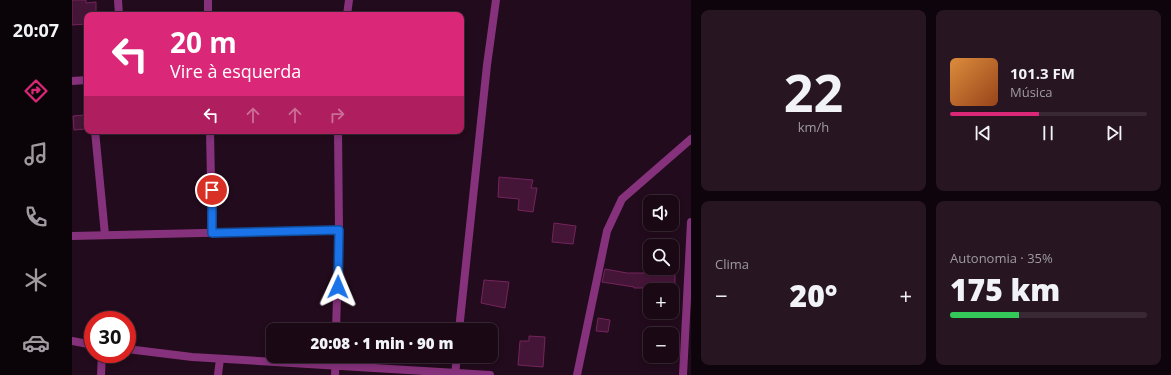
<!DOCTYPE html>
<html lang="pt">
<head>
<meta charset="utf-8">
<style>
	:root { --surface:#1a0815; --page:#271622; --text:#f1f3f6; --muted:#9f9aa0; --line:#382934; --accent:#db2777 }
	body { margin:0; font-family:"Open Sans",sans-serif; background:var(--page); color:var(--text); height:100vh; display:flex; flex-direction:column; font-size:15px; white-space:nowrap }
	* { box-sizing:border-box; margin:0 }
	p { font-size:13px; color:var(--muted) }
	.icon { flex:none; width:22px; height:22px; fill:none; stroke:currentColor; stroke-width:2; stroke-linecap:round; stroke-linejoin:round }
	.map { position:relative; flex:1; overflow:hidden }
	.sheet { display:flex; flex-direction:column; gap:10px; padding:10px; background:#0e040c; width:480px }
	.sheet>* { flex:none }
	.guide { position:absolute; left:12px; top:12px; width:380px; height:122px; border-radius:8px; box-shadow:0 2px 6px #0003,0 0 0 1px var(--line); background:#db2777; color:#fff; overflow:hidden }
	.controls { position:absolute; left:571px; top:195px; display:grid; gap:8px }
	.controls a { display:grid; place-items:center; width:36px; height:36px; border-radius:8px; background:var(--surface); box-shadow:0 2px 6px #0003,0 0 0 1px var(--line); font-size:20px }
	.speed { position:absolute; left:12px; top:311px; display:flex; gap:8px; font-size:20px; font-weight:700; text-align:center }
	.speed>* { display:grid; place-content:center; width:52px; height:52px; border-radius:50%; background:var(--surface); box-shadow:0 2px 6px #0003,0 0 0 1px var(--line); line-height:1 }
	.speed .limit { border:6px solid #d22; background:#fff; color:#111 }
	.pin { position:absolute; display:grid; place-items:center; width:34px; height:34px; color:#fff; margin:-17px; border:2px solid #fff; border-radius:50%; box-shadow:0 1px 4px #0007 }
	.me { position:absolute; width:44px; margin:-22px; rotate:1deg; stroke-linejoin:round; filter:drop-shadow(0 0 3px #0008) }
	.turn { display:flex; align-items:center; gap:14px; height:84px; padding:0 20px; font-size:18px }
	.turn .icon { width:52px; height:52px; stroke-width:2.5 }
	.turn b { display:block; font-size:28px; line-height:34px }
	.lanes { display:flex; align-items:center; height:38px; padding:0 20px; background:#0003; justify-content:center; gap:20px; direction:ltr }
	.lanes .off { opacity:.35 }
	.big { font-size:30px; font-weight:800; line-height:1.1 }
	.sheet .card { flex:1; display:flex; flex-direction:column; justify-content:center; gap:6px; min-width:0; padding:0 14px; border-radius:8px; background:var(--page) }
	.sheet .dial { align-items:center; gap:0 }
	.dial b { font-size:52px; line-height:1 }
	.song { display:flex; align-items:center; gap:12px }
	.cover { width:48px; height:48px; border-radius:6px; background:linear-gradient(135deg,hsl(30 70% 55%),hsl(20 70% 35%)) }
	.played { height:4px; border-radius:2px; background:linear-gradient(90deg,var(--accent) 45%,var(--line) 45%) }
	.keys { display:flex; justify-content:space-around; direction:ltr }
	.heat { display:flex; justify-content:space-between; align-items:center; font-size:22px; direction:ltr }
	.charge { height:6px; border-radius:3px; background:linear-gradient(90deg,#34c759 35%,var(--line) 0) }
	.sheet .tiles { flex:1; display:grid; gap:10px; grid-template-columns:repeat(2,1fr) }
	.trip { position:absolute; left:194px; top:323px; width:232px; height:40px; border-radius:8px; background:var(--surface); box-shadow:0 2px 6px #0003,0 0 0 1px var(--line); font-weight:800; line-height:40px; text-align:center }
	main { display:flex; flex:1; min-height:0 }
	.tabs { display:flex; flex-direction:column; width:72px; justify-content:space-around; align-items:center; background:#0a0308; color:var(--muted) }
	.tabs .icon { width:28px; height:28px }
	.tabs .selected { color:var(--accent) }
	.tabs b { font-size:18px; color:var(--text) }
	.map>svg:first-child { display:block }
	.building { fill:#451537; stroke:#74245c }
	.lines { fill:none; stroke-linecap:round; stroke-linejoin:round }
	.minor { stroke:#86317b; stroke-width:8 }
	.route-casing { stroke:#114b97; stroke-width:10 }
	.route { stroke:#1a73e8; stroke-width:7 }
</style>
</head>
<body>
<main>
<nav class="tabs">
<b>20:07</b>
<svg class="icon selected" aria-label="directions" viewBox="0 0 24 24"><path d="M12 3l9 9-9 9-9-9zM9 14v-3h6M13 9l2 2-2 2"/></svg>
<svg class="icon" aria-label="music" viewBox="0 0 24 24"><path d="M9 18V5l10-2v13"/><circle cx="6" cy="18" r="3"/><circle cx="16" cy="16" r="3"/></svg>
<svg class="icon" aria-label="phone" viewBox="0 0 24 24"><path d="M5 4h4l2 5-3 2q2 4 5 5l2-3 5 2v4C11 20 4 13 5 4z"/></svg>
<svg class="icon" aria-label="climate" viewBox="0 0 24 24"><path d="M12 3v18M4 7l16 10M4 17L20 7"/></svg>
<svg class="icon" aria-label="car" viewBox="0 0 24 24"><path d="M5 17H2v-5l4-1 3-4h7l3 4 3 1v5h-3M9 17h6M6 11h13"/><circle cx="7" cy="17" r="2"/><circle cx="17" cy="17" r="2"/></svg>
</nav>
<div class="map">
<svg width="619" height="375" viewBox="0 0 619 375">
	<rect width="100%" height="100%" fill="#220b1c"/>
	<!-- building -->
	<g class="building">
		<path d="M0,0h14v3l10,-1v13h-9v9l-15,1z"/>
		<path d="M13,115l1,14 -12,1 -1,-14z"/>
		<path d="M427,177l34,3 -2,8h6l-4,24 -15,-2 1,-11 -21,-2z"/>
		<path d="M482,223l22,3 -3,18 -21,-2z"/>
		<path d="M533,269l22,4h48v15h-41v-1l-32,-5z"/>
		<path d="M412,280l25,2 -4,26 -24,-5z"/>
		<path d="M526,318l12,2 -2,12 -12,-1z"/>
		<path d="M457,336l16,1 -2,30 -25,-2 2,-24h9z"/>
	</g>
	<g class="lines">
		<!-- minor -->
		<g class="minor">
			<path d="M46,0l1,15"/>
			<path d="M136,0v15"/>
			<path d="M275,15l2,-15"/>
			<path d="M0,81l15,-1"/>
			<path d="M23,131l10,104"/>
			<path d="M138,131l2,102"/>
			<path d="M0,236l267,-6"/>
			<path d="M264,330l3,-100 -1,-99"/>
			<path d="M387,330l28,-265 9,-65"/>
			<path d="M0,341l21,4"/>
			<path d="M55,349l65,8 298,18"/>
			<path d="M29,375l1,-21"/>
			<path d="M146,375l2,-16"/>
			<path d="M263,375l1,-19"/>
			<path d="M383,375l2,-19"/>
			<path d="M505,375l30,-144 15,-32 69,-60"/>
			<path d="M611,375l8,-153"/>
		</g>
	</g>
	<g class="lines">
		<!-- route casing -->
		<g class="route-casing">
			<path id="route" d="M140,190v43l127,-3 -1,57"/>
		</g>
		<!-- route -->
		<use href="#route" class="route"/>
	</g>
</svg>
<div class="controls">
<a><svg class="icon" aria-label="sound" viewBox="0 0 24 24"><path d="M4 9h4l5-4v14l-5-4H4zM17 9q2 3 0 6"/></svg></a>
<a><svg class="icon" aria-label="search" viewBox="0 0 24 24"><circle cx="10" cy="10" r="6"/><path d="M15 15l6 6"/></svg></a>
<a>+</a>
<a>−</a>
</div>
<div class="speed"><div class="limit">30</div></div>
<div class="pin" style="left:140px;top:190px;background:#d93025"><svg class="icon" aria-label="arrive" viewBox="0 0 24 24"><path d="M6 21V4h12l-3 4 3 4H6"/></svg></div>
<svg class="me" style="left:266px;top:287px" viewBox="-20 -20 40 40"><path d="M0-17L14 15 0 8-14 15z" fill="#1a73e8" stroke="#fff" stroke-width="4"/></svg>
<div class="trip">20:08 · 1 min · 90 m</div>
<div class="guide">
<div class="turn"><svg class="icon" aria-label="left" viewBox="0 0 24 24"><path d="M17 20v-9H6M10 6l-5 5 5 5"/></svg><div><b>20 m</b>Vire à esquerda</div></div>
<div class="lanes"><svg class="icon" aria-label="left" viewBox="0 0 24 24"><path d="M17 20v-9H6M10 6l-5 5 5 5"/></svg><svg class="icon off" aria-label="ahead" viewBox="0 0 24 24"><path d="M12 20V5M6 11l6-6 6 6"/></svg><svg class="icon off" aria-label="ahead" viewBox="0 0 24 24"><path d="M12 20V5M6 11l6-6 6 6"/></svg><svg class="icon off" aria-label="right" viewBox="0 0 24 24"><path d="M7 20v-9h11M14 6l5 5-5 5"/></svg></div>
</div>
</div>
<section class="sheet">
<div class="tiles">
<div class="card dial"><b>22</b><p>km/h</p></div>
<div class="card">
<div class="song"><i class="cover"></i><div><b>101.3 FM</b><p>Música</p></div></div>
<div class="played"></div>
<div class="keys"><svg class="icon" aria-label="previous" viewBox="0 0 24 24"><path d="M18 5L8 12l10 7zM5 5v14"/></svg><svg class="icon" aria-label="pause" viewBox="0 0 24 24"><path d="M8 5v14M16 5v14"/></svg><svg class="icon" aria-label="next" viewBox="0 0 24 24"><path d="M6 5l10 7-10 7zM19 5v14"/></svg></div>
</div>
<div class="card"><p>Clima</p>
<div class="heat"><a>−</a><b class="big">20°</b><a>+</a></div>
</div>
<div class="card"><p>Autonomia · 35%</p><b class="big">175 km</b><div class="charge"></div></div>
</div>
</section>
</main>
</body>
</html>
